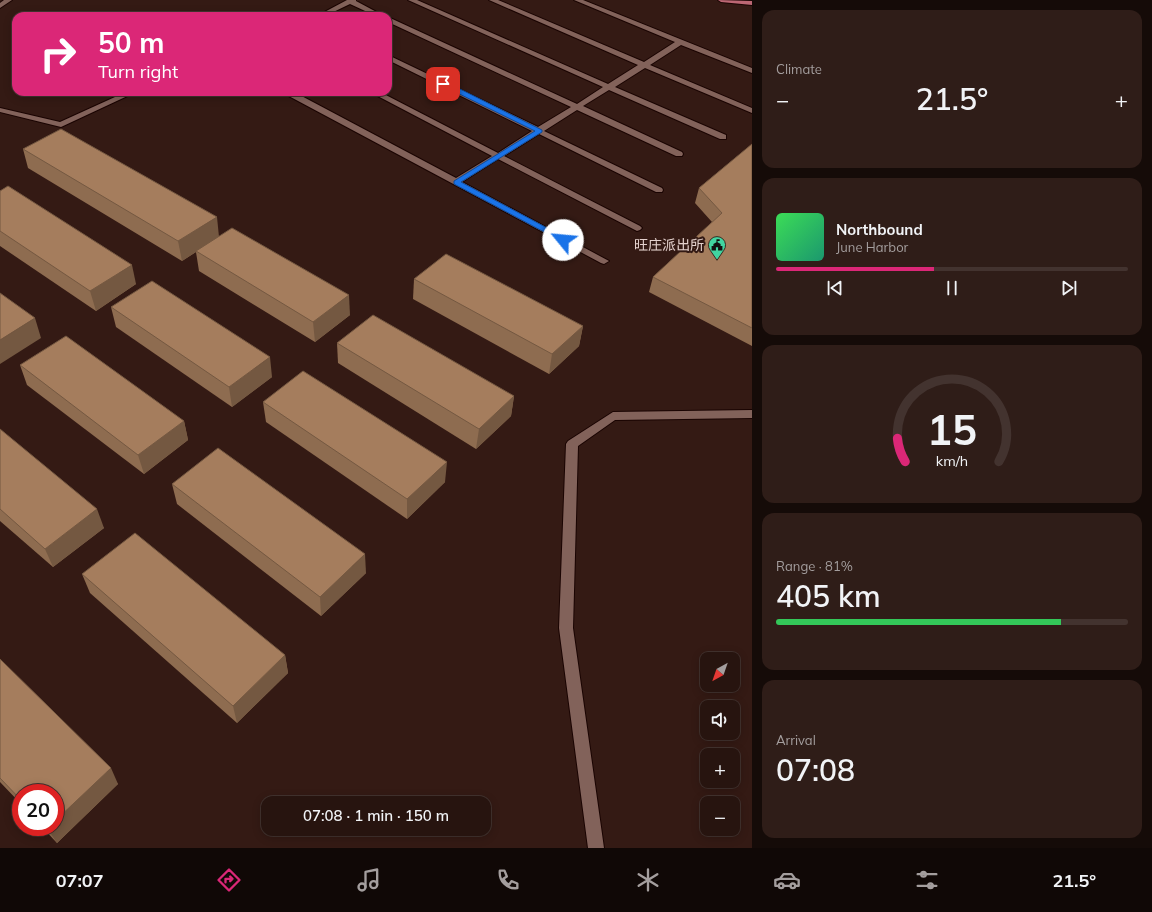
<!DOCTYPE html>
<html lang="en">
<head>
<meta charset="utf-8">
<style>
	:root { --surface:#27140f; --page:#2f1d18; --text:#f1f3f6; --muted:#a49e9e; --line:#43332f; --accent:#db2777 }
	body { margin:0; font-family:Mulish,"Noto Sans SC",sans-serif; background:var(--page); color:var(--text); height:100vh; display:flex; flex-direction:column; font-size:15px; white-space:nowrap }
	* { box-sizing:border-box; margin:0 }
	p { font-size:13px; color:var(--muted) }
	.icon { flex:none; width:22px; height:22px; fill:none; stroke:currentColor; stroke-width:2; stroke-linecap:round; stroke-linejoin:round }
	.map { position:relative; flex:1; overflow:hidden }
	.drawer { display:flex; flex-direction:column; gap:10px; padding:10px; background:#150b08; width:400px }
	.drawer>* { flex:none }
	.guide { position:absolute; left:12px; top:12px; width:380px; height:84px; border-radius:12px; box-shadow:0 2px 10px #0003,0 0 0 1px var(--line); background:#db2777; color:#fff; overflow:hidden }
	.needle { width:26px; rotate:220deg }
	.fabs { position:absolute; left:700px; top:652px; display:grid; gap:8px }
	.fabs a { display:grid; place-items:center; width:40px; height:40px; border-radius:8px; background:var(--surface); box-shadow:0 2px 10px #0003,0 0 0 1px var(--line); font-size:20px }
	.speed { position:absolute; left:12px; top:784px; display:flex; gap:8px; font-size:20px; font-weight:700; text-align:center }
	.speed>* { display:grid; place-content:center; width:52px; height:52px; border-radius:50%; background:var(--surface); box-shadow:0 2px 10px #0003,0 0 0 1px var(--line); line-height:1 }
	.speed .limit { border:6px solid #d22; background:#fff; color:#111 }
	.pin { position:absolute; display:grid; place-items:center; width:34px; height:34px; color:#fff; margin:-17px; border-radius:8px; box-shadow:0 2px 6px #0006 }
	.me { position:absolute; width:44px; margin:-22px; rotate:298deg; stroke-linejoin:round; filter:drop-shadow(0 0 3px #0008) }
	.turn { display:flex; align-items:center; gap:14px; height:84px; padding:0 20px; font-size:18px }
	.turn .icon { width:52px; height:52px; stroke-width:2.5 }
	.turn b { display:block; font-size:28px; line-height:34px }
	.big { font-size:30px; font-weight:600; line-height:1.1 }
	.drawer .card { flex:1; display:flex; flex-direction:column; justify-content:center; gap:6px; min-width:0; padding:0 14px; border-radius:12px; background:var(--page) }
	.drawer .dial { align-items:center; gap:0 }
	.dial svg { height:104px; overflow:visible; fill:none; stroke:var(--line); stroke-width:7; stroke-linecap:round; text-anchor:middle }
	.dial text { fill:var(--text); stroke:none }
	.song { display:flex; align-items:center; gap:12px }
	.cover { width:48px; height:48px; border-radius:6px; background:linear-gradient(135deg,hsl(130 70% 55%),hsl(160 70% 35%)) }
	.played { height:4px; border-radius:2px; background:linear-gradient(90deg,var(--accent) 45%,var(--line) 45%) }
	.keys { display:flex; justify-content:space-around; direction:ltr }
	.heat { display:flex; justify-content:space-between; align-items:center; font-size:22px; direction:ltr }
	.charge { height:6px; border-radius:3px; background:linear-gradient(90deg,#34c759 81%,var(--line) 0) }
	.trip { position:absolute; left:261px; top:796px; width:230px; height:40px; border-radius:12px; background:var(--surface); box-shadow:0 2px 10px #0003,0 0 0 1px var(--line); font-weight:600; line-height:40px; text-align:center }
	.tab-bar { display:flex; height:64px; justify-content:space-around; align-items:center; background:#100806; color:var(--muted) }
	.tab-bar .icon { width:28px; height:28px }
	.tab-bar .selected { color:var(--accent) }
	.tab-bar b { font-size:18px; color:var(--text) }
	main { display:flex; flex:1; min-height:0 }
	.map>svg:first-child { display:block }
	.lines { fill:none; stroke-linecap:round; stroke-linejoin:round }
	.service-casing { stroke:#1a0402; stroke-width:2 }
	.minor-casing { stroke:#1a0402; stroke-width:2 }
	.primary-casing { stroke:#1a0402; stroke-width:2 }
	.service { fill:#82625a; fill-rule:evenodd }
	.minor { fill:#82625a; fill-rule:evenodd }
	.primary { fill:#bc6774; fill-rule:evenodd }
	.wall { fill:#8e6c50 }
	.shaded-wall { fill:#745841 }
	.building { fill:#a57d5d; stroke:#745841 }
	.route { fill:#1a73e8; stroke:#114b97 }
	.labels { text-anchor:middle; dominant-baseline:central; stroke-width:4; stroke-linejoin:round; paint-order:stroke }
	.poi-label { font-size:14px; fill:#e3d0cc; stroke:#341a14; text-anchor:end }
</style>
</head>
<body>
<main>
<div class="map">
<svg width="752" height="848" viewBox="0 0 752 848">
	<rect width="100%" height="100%" fill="#341a14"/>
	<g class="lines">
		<!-- service casing -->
		<g class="service-casing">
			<g id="service">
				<path d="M347,0h9v1l28,15h-8l-26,-12 -25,12h-8z"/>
				<path d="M408,0h9l191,84 30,-19 -149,-65h9l146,62 31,-20 -101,-42h9l169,68v5l-71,-28 -31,20 102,43v5l-107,-45 -30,19 111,48v4h-6l-111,-49 -26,16 99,46 1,2 -1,2h-6l-99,-46 -33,21 118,57 1,2 -1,2h-6l-117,-58 -35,22 136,70 2,2 -2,2 -3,1 -139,-72 -36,23 147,79 -5,3 -3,-1 -316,-169 -1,-2h10l162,86 36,-22 -122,-64h10l118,61 34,-22 -144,-71v-5l150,72 33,-20 -183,-85v-5l189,87 26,-17z"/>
				<path d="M126,92h10l-75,35 -61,-15v-4l60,14z"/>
			</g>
		</g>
		<!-- minor casing -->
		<g class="minor-casing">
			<g id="minor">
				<path d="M4,0h8l-12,8v-5z"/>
				<path d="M752,410v8l-137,2 -37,26 -5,182 31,220h-16l-29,-220 7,-184 2,-3 45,-29z"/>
			</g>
		</g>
		<!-- primary casing -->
		<g class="primary-casing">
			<path id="primary" d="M718,0l34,1v4l-31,-3z"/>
		</g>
		<!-- service -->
		<use href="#service" class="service"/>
		<!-- minor -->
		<use href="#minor" class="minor"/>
		<!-- primary -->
		<use href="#primary" class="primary"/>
	</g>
	<!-- wall -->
	<g class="wall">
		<path d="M752,144v202l-103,-54 4,-15 59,-55 -17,-19 4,-15z"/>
		<path d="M23,149l196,87 131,79 -35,27 -116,-71 -3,-19 -14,9 -154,-93z"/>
		<path d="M0,191l136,93 -40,27 -96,-65z"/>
		<path d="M414,279l169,47 -4,20 -30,28 -136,-75z"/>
		<path d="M111,307l161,70 -40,30 -116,-80z"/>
		<path d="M337,343l177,53 -3,20 -35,33 -138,-86z"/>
		<path d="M20,365l164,56 4,19 -44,34 -117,-89z"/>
		<path d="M263,402l182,80 -38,37 -141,-97z"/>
		<path d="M0,429l104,99 -51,39 -53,-46z"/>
		<path d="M172,484l194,89 -45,43 -144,-112z"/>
		<path d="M82,574l203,81 3,18 -51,50 -147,-130z"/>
		<path d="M0,659l118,125 -61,59 -15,-16h13l-34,-34v11l-21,-22z"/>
	</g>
	<!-- shaded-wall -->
	<g class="shaded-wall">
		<path d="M217,217l2,20 -37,24 -4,-20z"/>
		<path d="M132,265l4,19 -40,27 -6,-20z"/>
		<path d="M349,295l1,20 -35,27 -2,-20z"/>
		<path d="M35,318l6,20 -41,26v-24z"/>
		<path d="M583,326l-4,20 -30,28 3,-20z"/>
		<path d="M270,357l2,20 -40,30 -3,-20z"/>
		<path d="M514,396l-3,20 -35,33 3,-20z"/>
		<path d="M184,421l4,19 -44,34 -6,-19z"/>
		<path d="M447,462l-2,20 -38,37v-20z"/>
		<path d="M97,509l7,19 -51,39 -8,-18z"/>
		<path d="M365,554l1,19 -45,43 -1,-19z"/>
		<path d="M285,655l3,18 -51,50 -4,-17z"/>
		<path d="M111,768l7,16 -61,59 -10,-15 1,-1h7v-6z"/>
	</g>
	<!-- building -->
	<g class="building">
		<path d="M61,129l156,88 -39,24 -155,-92z"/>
		<path d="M752,144v184l-99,-51 69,-64 -23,-25z"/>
		<path d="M8,186l124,79 -42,26 -90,-60v-40z"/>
		<path d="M232,228l117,67 -36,27 -117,-71z"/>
		<path d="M446,254l137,72 -31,28 -138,-75z"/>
		<path d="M152,281l118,76 -41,30 -118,-80z"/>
		<path d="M0,293l35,25 -35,22z"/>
		<path d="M373,315l141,81 -35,33 -142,-86z"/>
		<path d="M66,336l118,85 -46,34 -118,-90z"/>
		<path d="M303,371l144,91 -40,37 -144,-97z"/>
		<path d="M0,429l97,80 -52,40 -45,-40z"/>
		<path d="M218,448l147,106 -45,43 -148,-113z"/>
		<path d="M135,533l150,122 -52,51 -151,-132z"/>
		<path d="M0,659l111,109 -56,53v-28h-34v7l-21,-22z"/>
	</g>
	<!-- route -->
	<path class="route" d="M441,82h5l96,48v2l-81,50 105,56v3h-5l-107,-57v-3l81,-50 -94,-46z"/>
	<!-- icons -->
	<defs>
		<g id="civic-pin" transform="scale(0.9)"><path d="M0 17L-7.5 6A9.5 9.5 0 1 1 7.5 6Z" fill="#42d4a0" stroke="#341a14"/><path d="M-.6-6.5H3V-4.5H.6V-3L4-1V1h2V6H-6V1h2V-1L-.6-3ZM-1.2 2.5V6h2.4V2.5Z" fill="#111"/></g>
	</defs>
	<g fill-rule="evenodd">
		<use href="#civic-pin" x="717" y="245"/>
	</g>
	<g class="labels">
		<!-- poi labels -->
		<g class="poi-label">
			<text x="704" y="245">旺庄派出所</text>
		</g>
	</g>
</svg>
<div class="fabs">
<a><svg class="needle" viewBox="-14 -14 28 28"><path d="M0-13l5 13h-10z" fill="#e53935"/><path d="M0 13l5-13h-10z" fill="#a49e9e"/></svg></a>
<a><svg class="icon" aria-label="sound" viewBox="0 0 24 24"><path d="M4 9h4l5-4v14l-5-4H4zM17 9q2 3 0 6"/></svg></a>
<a>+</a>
<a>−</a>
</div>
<div class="speed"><div class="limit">20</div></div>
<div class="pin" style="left:443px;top:84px;background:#d93025"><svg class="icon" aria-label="arrive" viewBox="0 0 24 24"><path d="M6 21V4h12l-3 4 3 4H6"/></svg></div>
<svg class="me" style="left:563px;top:240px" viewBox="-20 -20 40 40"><circle r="19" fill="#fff"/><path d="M0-13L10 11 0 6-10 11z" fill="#1a73e8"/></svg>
<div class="trip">07:08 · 1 min · 150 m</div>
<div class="guide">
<div class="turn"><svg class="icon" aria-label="right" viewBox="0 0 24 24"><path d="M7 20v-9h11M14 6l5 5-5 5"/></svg><div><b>50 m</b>Turn right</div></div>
</div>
</div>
<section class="drawer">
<div class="card"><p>Climate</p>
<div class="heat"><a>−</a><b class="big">21.5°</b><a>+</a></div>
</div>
<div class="card">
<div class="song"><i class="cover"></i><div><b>Northbound</b><p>June Harbor</p></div></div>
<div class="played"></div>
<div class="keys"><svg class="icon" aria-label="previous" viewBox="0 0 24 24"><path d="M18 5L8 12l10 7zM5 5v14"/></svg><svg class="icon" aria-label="pause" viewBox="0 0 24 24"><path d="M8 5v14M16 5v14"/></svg><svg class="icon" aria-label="next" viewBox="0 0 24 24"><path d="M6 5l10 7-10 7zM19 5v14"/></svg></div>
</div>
<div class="card dial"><svg viewBox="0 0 100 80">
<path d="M14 69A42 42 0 1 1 86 69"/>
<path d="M14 69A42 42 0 0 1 8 51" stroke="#db2777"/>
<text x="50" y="56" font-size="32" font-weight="700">15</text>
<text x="50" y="72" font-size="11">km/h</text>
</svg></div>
<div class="card"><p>Range · 81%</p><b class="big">405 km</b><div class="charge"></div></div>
<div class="card"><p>Arrival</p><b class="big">07:08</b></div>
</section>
</main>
<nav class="tab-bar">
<b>07:07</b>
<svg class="icon selected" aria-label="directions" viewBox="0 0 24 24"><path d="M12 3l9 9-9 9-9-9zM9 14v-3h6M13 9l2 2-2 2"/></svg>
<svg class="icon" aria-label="music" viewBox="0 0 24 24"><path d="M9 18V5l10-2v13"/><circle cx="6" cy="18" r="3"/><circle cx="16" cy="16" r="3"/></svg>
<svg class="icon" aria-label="phone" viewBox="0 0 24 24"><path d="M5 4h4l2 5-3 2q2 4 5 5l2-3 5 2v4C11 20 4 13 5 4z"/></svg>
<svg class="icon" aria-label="climate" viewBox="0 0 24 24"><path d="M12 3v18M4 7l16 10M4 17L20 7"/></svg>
<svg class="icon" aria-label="car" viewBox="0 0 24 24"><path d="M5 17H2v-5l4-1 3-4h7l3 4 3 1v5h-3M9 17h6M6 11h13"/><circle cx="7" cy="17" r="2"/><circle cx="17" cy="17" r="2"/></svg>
<svg class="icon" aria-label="filters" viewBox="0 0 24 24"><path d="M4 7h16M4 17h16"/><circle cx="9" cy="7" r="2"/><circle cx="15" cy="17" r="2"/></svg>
<b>21.5°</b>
</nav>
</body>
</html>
